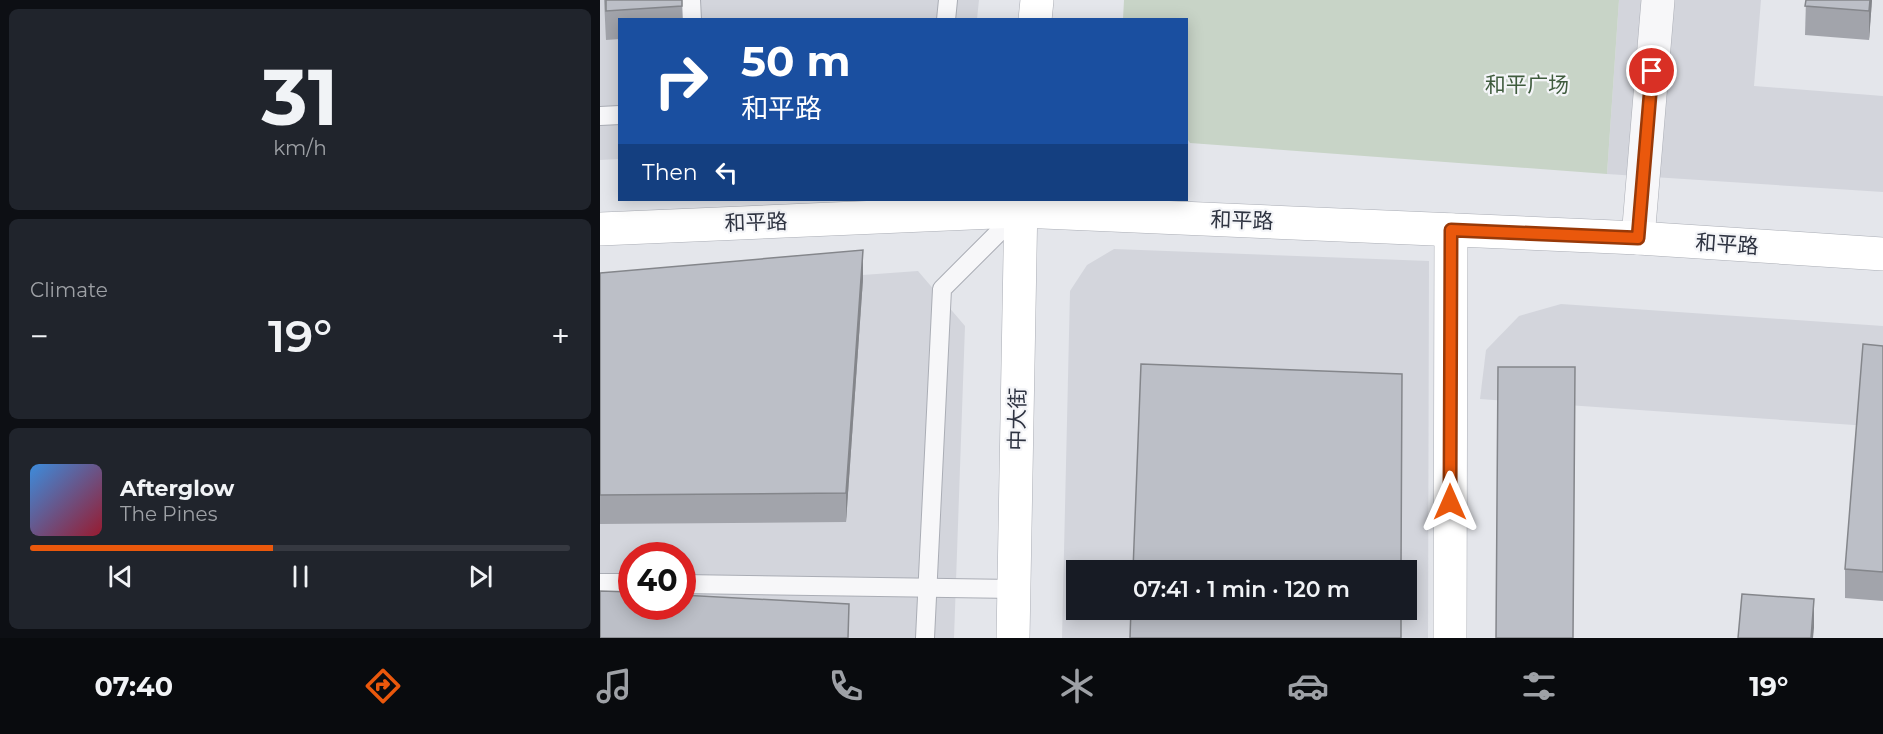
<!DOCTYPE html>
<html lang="en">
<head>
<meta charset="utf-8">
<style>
	:root { --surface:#171b24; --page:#20242c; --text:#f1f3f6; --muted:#9ea1a6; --line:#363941; --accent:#ea580c }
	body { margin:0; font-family:Montserrat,"Noto Sans SC",sans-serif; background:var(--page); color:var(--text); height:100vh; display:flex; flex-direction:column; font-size:22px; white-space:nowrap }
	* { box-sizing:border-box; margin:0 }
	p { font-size:20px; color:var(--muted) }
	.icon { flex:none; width:33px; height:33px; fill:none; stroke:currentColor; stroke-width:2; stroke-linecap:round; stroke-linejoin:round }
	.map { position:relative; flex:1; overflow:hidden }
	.drawer { display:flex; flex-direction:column; gap:9px; padding:9px; background:#0d0f14; width:600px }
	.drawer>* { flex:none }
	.top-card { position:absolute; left:18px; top:18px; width:570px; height:183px; border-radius:0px; box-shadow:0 3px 15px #0003; background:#1a4fa0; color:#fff; overflow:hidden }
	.speed { position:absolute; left:18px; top:542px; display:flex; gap:12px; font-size:30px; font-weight:700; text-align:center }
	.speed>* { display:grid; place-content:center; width:78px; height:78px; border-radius:50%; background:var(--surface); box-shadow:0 3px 15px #0003; line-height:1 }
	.speed .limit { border:9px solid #d22; background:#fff; color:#111 }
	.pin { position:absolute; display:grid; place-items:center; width:51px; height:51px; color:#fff; margin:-26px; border:3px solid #fff; border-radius:50%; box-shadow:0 2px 6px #0007 }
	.me { position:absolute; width:66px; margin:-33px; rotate:0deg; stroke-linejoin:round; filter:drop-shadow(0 0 4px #0008) }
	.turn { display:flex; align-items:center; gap:21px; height:126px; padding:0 24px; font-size:27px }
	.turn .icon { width:78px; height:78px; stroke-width:2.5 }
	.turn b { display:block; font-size:42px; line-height:51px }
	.then { display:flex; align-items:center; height:57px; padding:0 24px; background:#0003; gap:12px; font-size:22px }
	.big { font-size:45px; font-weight:600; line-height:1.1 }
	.drawer .tile { flex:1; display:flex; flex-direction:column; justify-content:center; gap:9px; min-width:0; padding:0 21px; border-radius:9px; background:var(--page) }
	.drawer .dial { align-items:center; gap:0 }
	.dial b { font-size:78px; line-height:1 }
	.song { display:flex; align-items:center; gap:18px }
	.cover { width:72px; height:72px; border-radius:9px; background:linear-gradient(135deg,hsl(210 70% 55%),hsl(350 70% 35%)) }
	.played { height:6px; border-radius:3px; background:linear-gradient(90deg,var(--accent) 45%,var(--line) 45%) }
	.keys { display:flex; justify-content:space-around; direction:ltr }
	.heat { display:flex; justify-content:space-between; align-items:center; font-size:33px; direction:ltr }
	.trip { position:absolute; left:466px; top:560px; width:351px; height:60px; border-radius:0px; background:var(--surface); box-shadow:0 3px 15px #0003; font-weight:600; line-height:60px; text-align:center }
	.tabs { display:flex; height:96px; justify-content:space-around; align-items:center; background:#090b0e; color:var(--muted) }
	.tabs .icon { width:42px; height:42px }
	.tabs .active { color:var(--accent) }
	.tabs b { font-size:27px; color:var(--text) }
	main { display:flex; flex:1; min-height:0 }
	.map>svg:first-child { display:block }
	.built { fill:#d3d5dc; fill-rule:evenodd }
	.green { fill:#c8d4c7 }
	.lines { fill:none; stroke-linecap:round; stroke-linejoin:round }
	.lane-casing { stroke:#aaadb5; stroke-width:20 }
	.street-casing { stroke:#aaadb5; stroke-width:34 }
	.secondary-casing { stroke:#aaadb5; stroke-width:34 }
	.lane { stroke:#f7f7f9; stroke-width:18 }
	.street { stroke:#f7f7f9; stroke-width:33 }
	.secondary { stroke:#fff; stroke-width:33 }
	.wall { fill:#a2a4ab }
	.shaded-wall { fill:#84868b }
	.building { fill:#bcbfc7; stroke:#84868b; stroke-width:1.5 }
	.route-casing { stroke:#983908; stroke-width:15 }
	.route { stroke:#ea580c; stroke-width:10 }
	.labels { text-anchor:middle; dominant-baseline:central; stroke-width:4.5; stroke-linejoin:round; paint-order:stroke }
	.park-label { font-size:21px; fill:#3f5b3d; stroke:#f4f5f8 }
	.street-label { font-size:21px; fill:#2e3341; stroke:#f4f5f8 }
</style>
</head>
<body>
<main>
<section class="drawer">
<div class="tile dial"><b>31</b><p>km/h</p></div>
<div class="tile"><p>Climate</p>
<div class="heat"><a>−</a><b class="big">19°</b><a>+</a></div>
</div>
<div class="tile">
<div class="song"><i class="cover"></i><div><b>Afterglow</b><p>The Pines</p></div></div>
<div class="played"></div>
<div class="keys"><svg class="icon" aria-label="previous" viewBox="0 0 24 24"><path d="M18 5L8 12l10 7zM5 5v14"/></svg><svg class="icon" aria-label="pause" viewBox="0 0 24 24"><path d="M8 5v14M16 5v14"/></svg><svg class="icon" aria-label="next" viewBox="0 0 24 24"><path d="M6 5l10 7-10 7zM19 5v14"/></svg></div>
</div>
</section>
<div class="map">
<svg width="1283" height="638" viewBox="0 0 1283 638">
	<rect width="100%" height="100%" fill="#e4e6eb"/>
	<!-- built -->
	<g class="built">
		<path d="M0,0h379l-2,19 -357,1 -1,139 -19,1z"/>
		<path d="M1019,0h142l-7,86 129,10v96l-276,-18z"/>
		<path d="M514,249l315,12 -1,377h-366l8,-347 17,-26zM477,570h330v39h-330z"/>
		<path d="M318,271l47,55 -11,312h-354v-344zM32,555h50v51h-50z"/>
		<path d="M961,304l322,22v101l-403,-28 6,-49 33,-34z"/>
	</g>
	<!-- green -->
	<path class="green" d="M524,0h495l-12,174 -417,-31 -4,-6v-117l-63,-1z"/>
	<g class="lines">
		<!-- lane casing -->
		<g class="lane-casing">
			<g id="lane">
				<path d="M91,0l1,20"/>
				<path d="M346,20l2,-20"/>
				<path d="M0,116l20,-1"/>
				<path d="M0,583h32"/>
				<path d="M82,584l332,5"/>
				<path d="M325,638l17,-349 78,-78"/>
			</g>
		</g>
		<!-- street casing -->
		<g class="street-casing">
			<path id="street" d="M1038,238l20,-238"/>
		</g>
		<!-- secondary casing -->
		<g class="secondary-casing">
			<g id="secondary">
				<path d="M435,20l2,-20"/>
				<path d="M0,229l420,-18 618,27 245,16"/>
				<path d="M413,638l8,-438"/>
				<path d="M850,638l1,-408"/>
			</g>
		</g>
		<!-- lane -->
		<use href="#lane" class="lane"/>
		<!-- street -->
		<use href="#street" class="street"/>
		<!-- secondary -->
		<use href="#secondary" class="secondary"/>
	</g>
	<!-- wall -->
	<g class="wall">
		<path d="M4,0h78v20h-62v19l-14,1z"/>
		<path d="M1206,0h66l-3,40 -64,-5z"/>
		<path d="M0,273l263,6 -17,243 -246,2z"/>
		<path d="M1283,346v255l-38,-3v-29z"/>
	</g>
	<!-- shaded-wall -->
	<g class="shaded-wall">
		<path d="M1270,0h2l-3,40v-29z"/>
		<path d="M263,250v29l-17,243v-29z"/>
		<path d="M1214,599v29l-1,10h-2z"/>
	</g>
	<!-- building -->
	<g class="building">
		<path d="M6,0h76v6l-76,5z"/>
		<path d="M1206,0h64l-1,11 -64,-5z"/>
		<path d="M263,250l-17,243 -246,2v-222z"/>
		<path d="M1263,344l20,2v226l-38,-3z"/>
		<path d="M541,364l261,10 -1,196h-268z"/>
		<path d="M898,367h77l-2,271h-77z"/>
		<path d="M0,591l32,1v14h50v-11l167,9 -1,34h-248z"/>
		<path d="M1142,594l72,5 -3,39h-73z"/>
		<path d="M531,609h270v29h-271z"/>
	</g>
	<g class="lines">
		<!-- route casing -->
		<g class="route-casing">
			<path id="route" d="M850,502l1,-272 187,8 14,-167"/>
		</g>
		<!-- route -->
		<use href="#route" class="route"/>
	</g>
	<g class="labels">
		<!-- park labels -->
		<g class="park-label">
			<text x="927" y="84">和平广场</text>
		</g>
		<!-- street labels -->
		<g class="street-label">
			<text transform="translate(642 220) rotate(2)">和平路</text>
			<text transform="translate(156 222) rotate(-2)">和平路</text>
			<text transform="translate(1127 244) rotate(4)">和平路</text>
			<text transform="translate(417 419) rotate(-89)">中大街</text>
		</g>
	</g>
</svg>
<div class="speed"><div class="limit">40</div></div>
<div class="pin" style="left:1052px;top:71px;background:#d93025"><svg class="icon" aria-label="arrive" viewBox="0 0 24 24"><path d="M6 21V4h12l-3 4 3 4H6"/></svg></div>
<svg class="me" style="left:850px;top:502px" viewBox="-20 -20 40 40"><path d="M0-17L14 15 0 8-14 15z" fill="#ea580c" stroke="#fff" stroke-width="4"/></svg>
<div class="trip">07:41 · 1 min · 120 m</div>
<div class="top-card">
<div class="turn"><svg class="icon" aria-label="right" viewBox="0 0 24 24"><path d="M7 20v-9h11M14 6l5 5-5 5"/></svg><div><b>50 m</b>和平路</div></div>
<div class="then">Then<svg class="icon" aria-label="left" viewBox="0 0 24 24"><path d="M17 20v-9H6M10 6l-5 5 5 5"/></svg></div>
</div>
</div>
</main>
<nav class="tabs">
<b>07:40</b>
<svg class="icon active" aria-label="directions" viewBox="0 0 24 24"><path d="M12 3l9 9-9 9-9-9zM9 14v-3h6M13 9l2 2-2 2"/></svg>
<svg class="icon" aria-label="music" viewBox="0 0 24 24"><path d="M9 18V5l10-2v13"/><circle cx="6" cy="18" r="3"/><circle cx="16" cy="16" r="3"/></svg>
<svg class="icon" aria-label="phone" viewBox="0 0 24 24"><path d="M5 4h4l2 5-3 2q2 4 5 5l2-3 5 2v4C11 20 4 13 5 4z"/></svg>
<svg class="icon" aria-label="climate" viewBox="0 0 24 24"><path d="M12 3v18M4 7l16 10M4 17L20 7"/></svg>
<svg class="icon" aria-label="car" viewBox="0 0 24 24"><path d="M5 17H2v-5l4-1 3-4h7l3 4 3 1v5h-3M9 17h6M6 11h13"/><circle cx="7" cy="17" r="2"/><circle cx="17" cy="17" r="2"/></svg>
<svg class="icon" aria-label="filters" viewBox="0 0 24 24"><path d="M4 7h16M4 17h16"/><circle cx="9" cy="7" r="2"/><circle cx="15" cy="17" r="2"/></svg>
<b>19°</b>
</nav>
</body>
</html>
